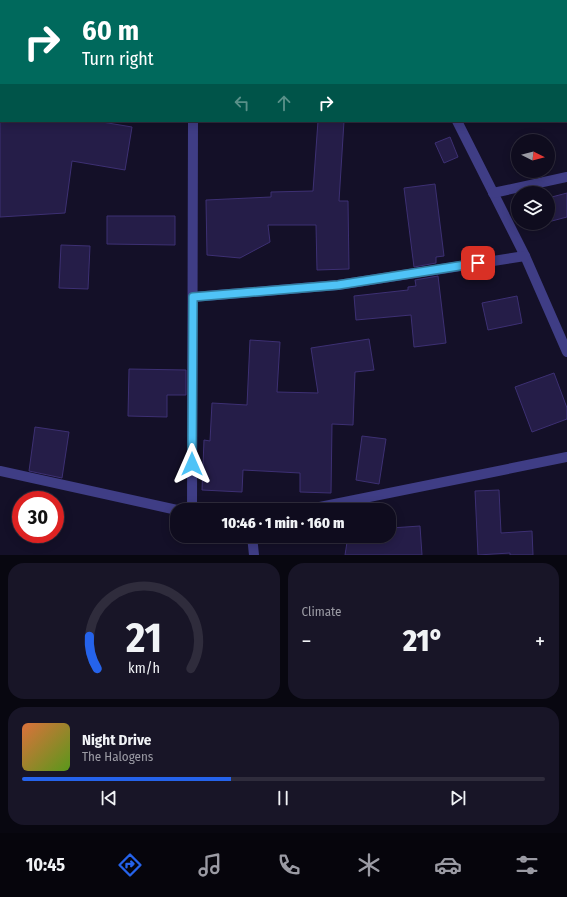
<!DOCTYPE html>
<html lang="en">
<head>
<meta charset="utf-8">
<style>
	:root { --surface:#0f0c1e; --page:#181527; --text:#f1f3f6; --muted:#9b9ba4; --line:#2f2c3c; --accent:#2563eb }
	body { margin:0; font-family:"Fira Sans Condensed",sans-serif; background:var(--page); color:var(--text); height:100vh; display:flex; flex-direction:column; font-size:15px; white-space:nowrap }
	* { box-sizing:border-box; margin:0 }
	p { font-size:13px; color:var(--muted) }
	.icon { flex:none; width:22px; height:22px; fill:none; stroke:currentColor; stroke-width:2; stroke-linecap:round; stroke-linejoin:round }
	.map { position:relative; height:555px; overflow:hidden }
	.panel { display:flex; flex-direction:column; gap:8px; padding:8px; background:#080710; flex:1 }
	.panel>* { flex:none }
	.guide { position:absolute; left:0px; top:0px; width:567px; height:122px; box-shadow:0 2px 10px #0003,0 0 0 1px var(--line); background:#00695c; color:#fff; overflow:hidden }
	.needle { width:26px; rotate:96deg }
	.fabs { position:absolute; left:511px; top:134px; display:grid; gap:8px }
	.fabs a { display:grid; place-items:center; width:44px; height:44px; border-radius:50%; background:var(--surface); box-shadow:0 2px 10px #0003,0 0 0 1px var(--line); font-size:20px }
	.speed { position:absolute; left:12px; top:491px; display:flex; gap:8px; font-size:20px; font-weight:700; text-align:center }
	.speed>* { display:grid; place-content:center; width:52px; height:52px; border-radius:50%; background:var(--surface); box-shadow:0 2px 10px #0003,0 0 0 1px var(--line); line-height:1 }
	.speed .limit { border:6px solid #d22; background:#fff; color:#111 }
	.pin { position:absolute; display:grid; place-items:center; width:34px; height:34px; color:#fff; margin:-17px; border-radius:8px; box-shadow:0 2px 6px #0006 }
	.me { position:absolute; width:44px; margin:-22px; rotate:0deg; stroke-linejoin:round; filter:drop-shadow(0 0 3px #0008) }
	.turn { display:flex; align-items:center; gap:14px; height:84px; padding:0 16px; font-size:18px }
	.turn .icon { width:52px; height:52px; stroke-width:2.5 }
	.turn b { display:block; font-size:28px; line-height:34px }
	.lanes { display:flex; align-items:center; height:38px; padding:0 16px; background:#0003; justify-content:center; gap:20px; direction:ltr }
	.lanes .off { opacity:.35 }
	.big { font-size:30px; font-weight:800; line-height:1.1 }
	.panel .widget { flex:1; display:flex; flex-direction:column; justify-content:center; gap:6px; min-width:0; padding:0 14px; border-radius:16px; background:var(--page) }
	.panel .dial { align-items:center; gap:0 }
	.dial svg { height:104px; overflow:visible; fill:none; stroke:var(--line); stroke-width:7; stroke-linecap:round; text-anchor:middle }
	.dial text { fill:var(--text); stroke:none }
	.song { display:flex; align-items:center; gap:12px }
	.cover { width:48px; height:48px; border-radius:6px; background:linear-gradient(135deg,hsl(20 70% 55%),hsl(90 70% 35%)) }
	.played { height:4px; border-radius:2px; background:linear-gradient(90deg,var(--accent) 40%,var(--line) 40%) }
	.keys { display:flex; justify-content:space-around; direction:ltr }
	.heat { display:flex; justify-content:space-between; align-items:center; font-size:22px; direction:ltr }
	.panel .tiles { flex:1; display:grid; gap:8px; grid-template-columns:1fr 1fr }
	.widget:last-child { grid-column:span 2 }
	.trip { position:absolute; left:170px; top:503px; width:226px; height:40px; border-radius:16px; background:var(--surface); box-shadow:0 2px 10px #0003,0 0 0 1px var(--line); font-weight:800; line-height:40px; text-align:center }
	.tab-bar { display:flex; height:64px; justify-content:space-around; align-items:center; background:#06050c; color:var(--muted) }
	.tab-bar .icon { width:28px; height:28px }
	.tab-bar .on { color:var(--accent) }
	.tab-bar b { font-size:18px; color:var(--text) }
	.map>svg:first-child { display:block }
	.building { fill:#251d48; stroke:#3d3073 }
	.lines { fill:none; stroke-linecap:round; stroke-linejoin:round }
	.street { stroke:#3f3d85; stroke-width:10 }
	.route-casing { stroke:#337fa1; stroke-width:10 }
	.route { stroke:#4fc3f7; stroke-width:7 }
</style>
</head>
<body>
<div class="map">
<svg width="567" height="555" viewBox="0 0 567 555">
	<rect width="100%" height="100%" fill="#141028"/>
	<!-- building -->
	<g class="building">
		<path d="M0,121h96l36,6 -7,43 -53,-9 -7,52 -65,4z"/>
		<path d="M318,121h26l-5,80h9l1,68 -32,1 -1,-45h-48l2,17 -30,16 -33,-3 -1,-55 65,-3v-5l42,-1z"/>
		<path d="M450,137l8,20 -14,6 -9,-20z"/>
		<path d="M435,184l9,72 -8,1v6l-22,4 -10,-79z"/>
		<path d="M567,193v24l-19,5v-24z"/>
		<path d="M107,216h68v29l-68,-1z"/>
		<path d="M61,245l29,1 -2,43 -29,-1z"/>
		<path d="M438,276l8,67 -32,4 -3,-32 -55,5 -2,-24 54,-6v-3l8,-1 -1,-6z"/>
		<path d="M517,296l5,27 -34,7 -6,-27z"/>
		<path d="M369,339l5,31 -19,2 -2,53 -21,-1 -1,69 -31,-1v-19l-57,-3 -1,22 -40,-2 2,-50 6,1 2,-38 35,2 3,-65 30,2 -3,50 41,1 -7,-45z"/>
		<path d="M129,369l57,1v25h-19v22l-39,-1z"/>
		<path d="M554,373l13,35v11l-35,13 -17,-45z"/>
		<path d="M35,427l34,5 -7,46 -33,-7z"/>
		<path d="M362,436l24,3 -7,45 -23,-4z"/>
		<path d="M499,490l2,43 31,-2 1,24h-23v-2l-32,2 -3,-64z"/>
		<path d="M420,526l2,29h-77l3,-19h44l-1,-8z"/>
	</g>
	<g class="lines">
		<!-- street -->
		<g class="street">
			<path d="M193,0v1"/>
			<path d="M422,0v1"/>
			<path d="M457,121l68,135 42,96"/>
			<path d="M493,193l74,-16"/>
			<path d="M193,297l145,-12 187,-29"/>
			<path d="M0,471l177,39"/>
			<path d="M192,510l1,-389"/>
			<path d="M305,510l262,-53"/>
			<path d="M252,536l2,19"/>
		</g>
	</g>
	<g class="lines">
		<!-- route casing -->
		<g class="route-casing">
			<path id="route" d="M192,464l1,-167 145,-12 140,-22"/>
		</g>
		<!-- route -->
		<use href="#route" class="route"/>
	</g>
</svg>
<div class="fabs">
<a><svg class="needle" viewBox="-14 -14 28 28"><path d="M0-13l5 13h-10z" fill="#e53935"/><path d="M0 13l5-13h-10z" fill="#9b9ba4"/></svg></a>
<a><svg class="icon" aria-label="layers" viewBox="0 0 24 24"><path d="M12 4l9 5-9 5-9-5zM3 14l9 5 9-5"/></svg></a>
</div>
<div class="speed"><div class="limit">30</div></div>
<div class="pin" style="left:478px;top:263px;background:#d93025"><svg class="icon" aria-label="arrive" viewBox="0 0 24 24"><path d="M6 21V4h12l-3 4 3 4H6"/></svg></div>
<svg class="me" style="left:192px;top:464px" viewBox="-20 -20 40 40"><path d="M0-17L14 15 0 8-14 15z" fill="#4fc3f7" stroke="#fff" stroke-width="4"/></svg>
<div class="trip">10:46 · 1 min · 160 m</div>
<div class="guide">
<div class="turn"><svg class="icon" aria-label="right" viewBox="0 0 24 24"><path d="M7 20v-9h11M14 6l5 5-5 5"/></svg><div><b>60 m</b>Turn right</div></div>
<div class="lanes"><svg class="icon off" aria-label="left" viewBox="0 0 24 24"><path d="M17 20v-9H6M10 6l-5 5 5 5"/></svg><svg class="icon off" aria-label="ahead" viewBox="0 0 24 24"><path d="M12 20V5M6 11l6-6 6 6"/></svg><svg class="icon" aria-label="right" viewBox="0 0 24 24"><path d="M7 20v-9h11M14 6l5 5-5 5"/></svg></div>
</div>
</div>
<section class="panel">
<div class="tiles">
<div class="widget dial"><svg viewBox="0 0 100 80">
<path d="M14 69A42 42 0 1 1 86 69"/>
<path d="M14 69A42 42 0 0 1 8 44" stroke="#2563eb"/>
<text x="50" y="56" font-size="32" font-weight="700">21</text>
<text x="50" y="72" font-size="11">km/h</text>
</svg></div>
<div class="widget"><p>Climate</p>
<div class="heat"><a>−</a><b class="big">21°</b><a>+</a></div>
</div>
<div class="widget">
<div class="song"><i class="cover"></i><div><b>Night Drive</b><p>The Halogens</p></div></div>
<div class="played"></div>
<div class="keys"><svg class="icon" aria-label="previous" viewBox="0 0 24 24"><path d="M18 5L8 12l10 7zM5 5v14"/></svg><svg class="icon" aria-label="pause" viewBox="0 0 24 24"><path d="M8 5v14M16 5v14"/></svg><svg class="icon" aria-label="next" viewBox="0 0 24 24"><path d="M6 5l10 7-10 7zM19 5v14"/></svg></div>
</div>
</div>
</section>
<nav class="tab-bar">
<b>10:45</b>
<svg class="icon on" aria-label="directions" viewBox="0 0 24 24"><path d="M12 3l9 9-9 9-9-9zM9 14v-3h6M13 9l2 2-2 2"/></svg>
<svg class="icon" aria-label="music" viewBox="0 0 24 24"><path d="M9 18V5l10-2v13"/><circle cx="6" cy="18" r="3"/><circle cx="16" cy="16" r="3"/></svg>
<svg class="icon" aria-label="phone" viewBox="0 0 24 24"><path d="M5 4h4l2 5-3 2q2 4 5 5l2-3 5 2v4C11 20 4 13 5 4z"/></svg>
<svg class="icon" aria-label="climate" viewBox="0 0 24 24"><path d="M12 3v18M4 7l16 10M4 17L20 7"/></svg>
<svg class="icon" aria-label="car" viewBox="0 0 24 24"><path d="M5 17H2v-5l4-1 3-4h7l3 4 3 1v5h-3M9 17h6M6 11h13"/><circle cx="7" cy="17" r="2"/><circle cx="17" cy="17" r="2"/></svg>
<svg class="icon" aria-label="filters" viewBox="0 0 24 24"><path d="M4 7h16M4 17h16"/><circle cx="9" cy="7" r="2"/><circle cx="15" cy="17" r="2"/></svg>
</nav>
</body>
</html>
